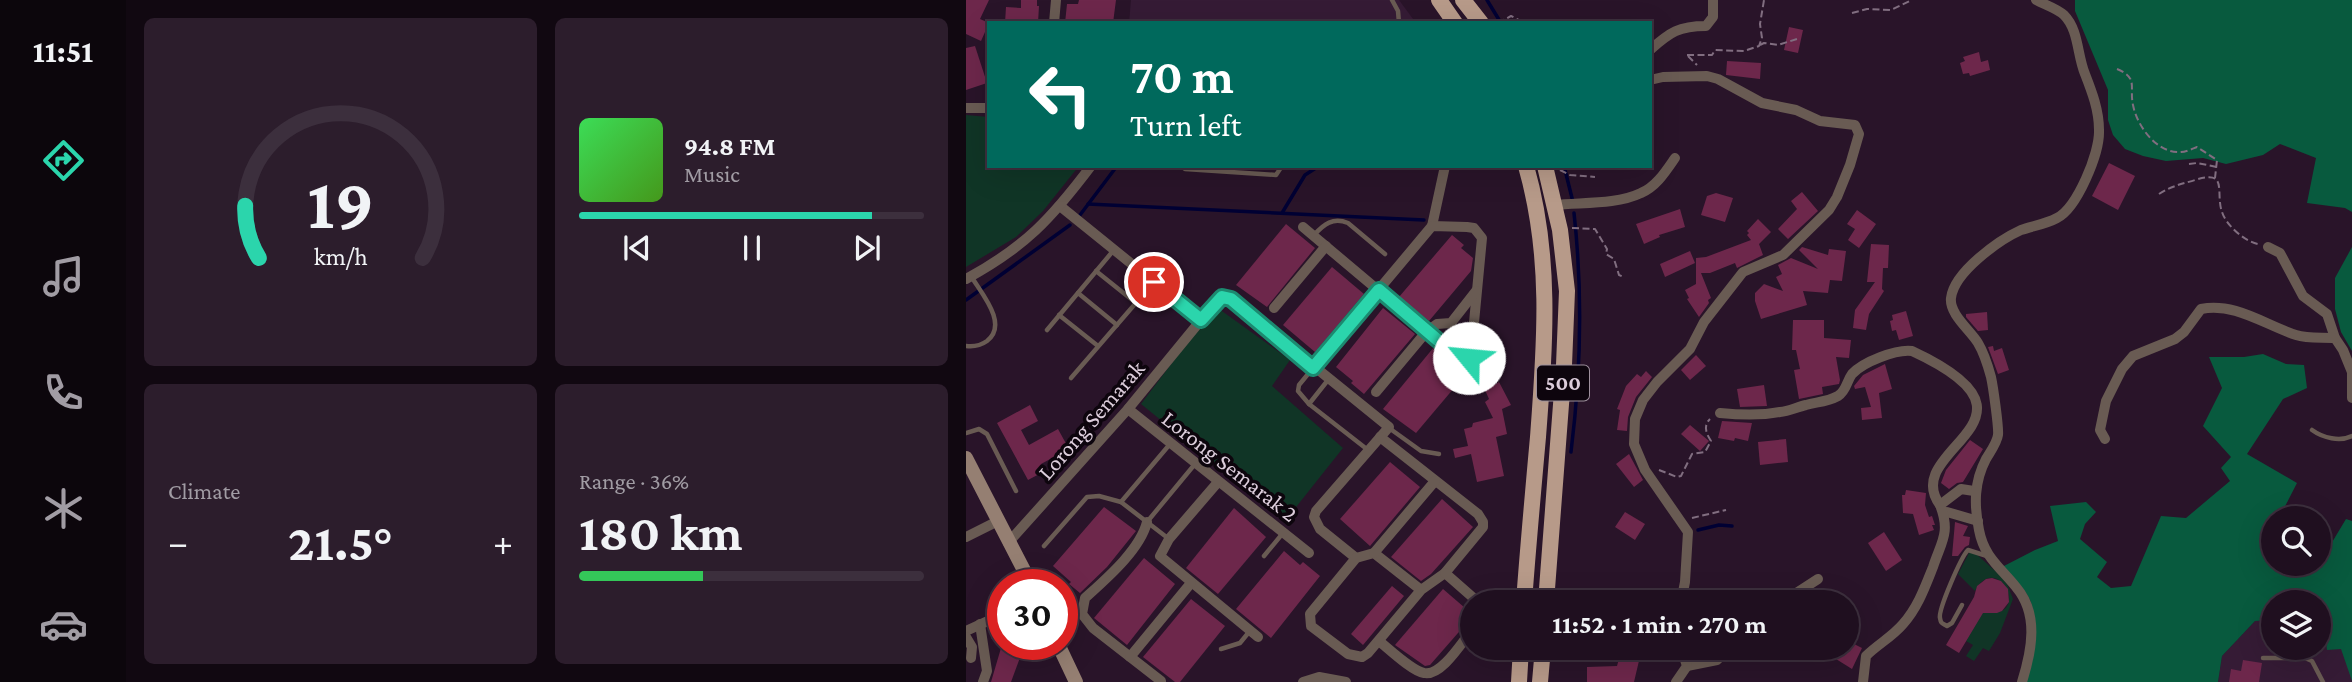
<!DOCTYPE html>
<html lang="en">
<head>
<meta charset="utf-8">
<style>
	:root { --surface:#1f0f1f; --page:#2c1d2c; --text:#f1f3f6; --muted:#a19ca4; --line:#3c2f3d; --accent:#2bd5ac }
	body { margin:0; font-family:"Crimson Pro",serif; background:var(--page); color:var(--text); height:100vh; display:flex; flex-direction:column; font-size:26px; white-space:nowrap }
	* { box-sizing:border-box; margin:0 }
	p { font-size:23px; color:var(--muted) }
	.icon { flex:none; width:38px; height:38px; fill:none; stroke:currentColor; stroke-width:2; stroke-linecap:round; stroke-linejoin:round }
	.map { position:relative; flex:1; overflow:hidden }
	.drawer { display:flex; flex-direction:column; gap:18px; padding:18px; background:#110811; width:840px }
	.drawer>* { flex:none }
	.guide { position:absolute; left:21px; top:21px; width:665px; height:147px; border-radius:0px; box-shadow:0 7px 28px #0002,0 0 0 2px var(--line); background:#00695c; color:#fff; overflow:hidden }
	.buttons { position:absolute; left:1295px; top:506px; display:grid; gap:14px }
	.buttons a { display:grid; place-items:center; width:70px; height:70px; border-radius:50%; background:var(--surface); box-shadow:0 7px 28px #0002,0 0 0 2px var(--line); font-size:35px }
	.speed { position:absolute; left:21px; top:569px; display:flex; gap:14px; font-size:35px; font-weight:700; text-align:center }
	.speed>* { display:grid; place-content:center; width:91px; height:91px; border-radius:50%; background:var(--surface); box-shadow:0 7px 28px #0002,0 0 0 2px var(--line); line-height:1 }
	.speed .limit { border:10px solid #d22; background:#fff; color:#111 }
	.pin { position:absolute; display:grid; place-items:center; width:60px; height:60px; color:#fff; margin:-30px; border:4px solid #fff; border-radius:50%; box-shadow:0 2px 7px #0007 }
	.me { position:absolute; width:77px; margin:-38px; rotate:298deg; stroke-linejoin:round; filter:drop-shadow(0 0 5px #0008) }
	.turn { display:flex; align-items:center; gap:24px; height:147px; padding:0 28px; font-size:32px }
	.turn .icon { width:91px; height:91px; stroke-width:2.5 }
	.turn b { display:block; font-size:49px; line-height:60px }
	.big { font-size:52px; font-weight:700; line-height:1.1 }
	.drawer .card { flex:1; display:flex; flex-direction:column; justify-content:center; gap:10px; min-width:0; padding:0 24px; border-radius:10px; background:var(--page) }
	.drawer .dial { align-items:center; gap:0 }
	.dial svg { height:182px; overflow:visible; fill:none; stroke:var(--line); stroke-width:7; stroke-linecap:round; text-anchor:middle }
	.dial text { fill:var(--text); stroke:none }
	.song { display:flex; align-items:center; gap:21px }
	.cover { width:84px; height:84px; border-radius:10px; background:linear-gradient(135deg,hsl(130 70% 55%),hsl(100 70% 35%)) }
	.played { height:7px; border-radius:4px; background:linear-gradient(90deg,var(--accent) 85%,var(--line) 85%) }
	.keys { display:flex; justify-content:space-around; direction:ltr }
	.heat { display:flex; justify-content:space-between; align-items:center; font-size:38px; direction:ltr }
	.charge { height:10px; border-radius:5px; background:linear-gradient(90deg,#34c759 36%,var(--line) 0) }
	.drawer .tiles { flex:1; display:grid; gap:18px; grid-template-columns:repeat(2,1fr) }
	.trip { position:absolute; left:494px; top:590px; width:399px; height:70px; border-radius:35px; background:var(--surface); box-shadow:0 7px 28px #0002,0 0 0 2px var(--line); font-weight:700; line-height:70px; text-align:center }
	main { display:flex; flex:1; min-height:0 }
	.menu { display:flex; flex-direction:column; width:126px; justify-content:space-around; align-items:center; background:#0c060c; color:var(--muted) }
	.menu .icon { width:49px; height:49px }
	.menu .on { color:var(--accent) }
	.menu b { font-size:32px; color:var(--text) }
	.map>svg:first-child { display:block }
	.built { fill:#351b35 }
	.green { fill:#103526 }
	.forest { fill:#085a3e }
	.lines { fill:none; stroke-linecap:round; stroke-linejoin:round }
	.stream { stroke:#003; stroke-width:3.5 }
	.building { fill:#6d274b }
	.path { stroke:#816e80; stroke-width:2; stroke-dasharray:7 3.5; stroke-linecap:butt }
	.lane { stroke:#695b53; stroke-width:4.5 }
	.street { stroke:#695b53; stroke-width:10 }
	.secondary { stroke:#957f72; stroke-width:14 }
	.primary { stroke:#b79a89; stroke-width:16 }
	.route-casing { stroke:#1c8a70; stroke-width:18 }
	.route { stroke:#2bd5ac; stroke-width:12 }
	.labels { text-anchor:middle; dominant-baseline:central; stroke-width:7; stroke-linejoin:round; paint-order:stroke }
	.shield { fill:#0d050d; stroke:#9e919d; stroke-width:2 }
	.shield-label { font-size:21px; font-weight:bold; fill:#dccddb }
	.street-label { font-size:23px; fill:#dccddb; stroke:#0d050d }
</style>
</head>
<body>
<main>
<nav class="menu">
<b>11:51</b>
<svg class="icon on" aria-label="directions" viewBox="0 0 24 24"><path d="M12 3l9 9-9 9-9-9zM9 14v-3h6M13 9l2 2-2 2"/></svg>
<svg class="icon" aria-label="music" viewBox="0 0 24 24"><path d="M9 18V5l10-2v13"/><circle cx="6" cy="18" r="3"/><circle cx="16" cy="16" r="3"/></svg>
<svg class="icon" aria-label="phone" viewBox="0 0 24 24"><path d="M5 4h4l2 5-3 2q2 4 5 5l2-3 5 2v4C11 20 4 13 5 4z"/></svg>
<svg class="icon" aria-label="climate" viewBox="0 0 24 24"><path d="M12 3v18M4 7l16 10M4 17L20 7"/></svg>
<svg class="icon" aria-label="car" viewBox="0 0 24 24"><path d="M5 17H2v-5l4-1 3-4h7l3 4 3 1v5h-3M9 17h6M6 11h13"/><circle cx="7" cy="17" r="2"/><circle cx="17" cy="17" r="2"/></svg>
</nav>
<section class="drawer">
<div class="tiles">
<div class="card dial"><svg viewBox="0 0 100 80">
<path d="M14 69A42 42 0 1 1 86 69"/>
<path d="M14 69A42 42 0 0 1 8 46" stroke="#2bd5ac"/>
<text x="50" y="56" font-size="32" font-weight="700">19</text>
<text x="50" y="72" font-size="11">km/h</text>
</svg></div>
<div class="card">
<div class="song"><i class="cover"></i><div><b>94.8 FM</b><p>Music</p></div></div>
<div class="played"></div>
<div class="keys"><svg class="icon" aria-label="previous" viewBox="0 0 24 24"><path d="M18 5L8 12l10 7zM5 5v14"/></svg><svg class="icon" aria-label="pause" viewBox="0 0 24 24"><path d="M8 5v14M16 5v14"/></svg><svg class="icon" aria-label="next" viewBox="0 0 24 24"><path d="M6 5l10 7-10 7zM19 5v14"/></svg></div>
</div>
<div class="card"><p>Climate</p>
<div class="heat"><a>−</a><b class="big">21.5°</b><a>+</a></div>
</div>
<div class="card"><p>Range · 36%</p><b class="big">180 km</b><div class="charge"></div></div>
</div>
</section>
<div class="map">
<svg width="1386" height="682" viewBox="0 0 1386 682">
	<rect width="100%" height="100%" fill="#291429"/>
	<!-- built -->
	<g class="built">
		<path d="M165,0h268l17,23h-287z"/>
		<path d="M1386,609v73h-134l4,-26 33,-35 18,-1v28h46v-33z"/>
	</g>
	<!-- green -->
	<g class="green">
		<path d="M0,115l23,2v49h90l-36,45 -27,26 -50,30z"/>
		<path d="M249,306l75,54 -18,26 71,62 -58,73 -144,-117z"/>
		<path d="M1008,552l28,25 6,9 5,13 -13,34 -11,18 -6,-3 -9,13 -8,-5 7,-11 -7,-4 17,-29c52,9 14,-63 -8,-21l-17,-17 11,-21z"/>
	</g>
	<!-- forest -->
	<g class="forest">
		<path d="M1109,0h277v212l-7,-4 -38,-5 9,-45 -36,-14 -17,11 -37,9 -23,-6 -37,3 -23,-5 -18,-7 -12,-14 -5,-15v-30l-33,-79z"/>
		<path d="M1386,247v104l-11,-19 -6,-23v-31z"/>
		<path d="M1297,354l23,10 18,1 3,23 -24,11 -36,55 50,29 -18,35h-6v46h46v-13l9,-2 18,-30 6,2v160l-11,-32 -14,1 -3,-24h-5v-24h-46v18l-18,1 -33,35 -4,26h-192c2,-20 12,-64 4,-82 -6,-13 -18,-23 -28,-33l33,-17 23,-9 -8,-35 36,-4 10,10 -11,12 -5,15 27,23 -10,15 14,11 20,-2 30,-70 25,2 44,-37 -9,-13 10,-11 -28,-31 19,-38 -13,-31h35z"/>
	</g>
	<g class="lines">
		<!-- stream -->
		<g class="stream">
			<path d="M521,0l14,23"/>
			<path d="M598,166l9,36"/>
			<path d="M122,204l336,16"/>
			<path d="M316,213l23,-38 14,-9"/>
			<path d="M114,215l37,-49"/>
			<path d="M0,300l104,-75"/>
			<path d="M605,452c10,-80 12,-158 3,-239"/>
			<path d="M732,530l21,-5 13,1"/>
		</g>
	</g>
	<!-- building -->
	<g class="building">
		<path d="M0,0h23l-9,19 9,4 -8,18 -15,-7z"/>
		<path d="M55,0h16v6h2l-1,17h-33l1,-16 15,1z"/>
		<path d="M113,0h37l-3,23h-48l2,-19h11z"/>
		<path d="M823,27l14,3 -5,23 -14,-3z"/>
		<path d="M9,46l12,37 -21,7v-42z"/>
		<path d="M1013,52l2,10 7,-2 2,10 -20,6 -1,-3 -6,1 -3,-11 5,-2 -2,-4z"/>
		<path d="M761,61l34,2 -1,16 -34,-4z"/>
		<path d="M1143,163l26,13 -17,34 -26,-14z"/>
		<path d="M836,192l16,19 -30,28 -10,-10 19,-20 -6,-8z"/>
		<path d="M750,193l17,5 -8,24 -24,-7 6,-19z"/>
		<path d="M714,209l5,18 -26,8 1,2 -16,7 -8,-20z"/>
		<path d="M891,210l19,14 -17,24 -11,-8 7,-11 -8,-5z"/>
		<path d="M792,219l13,13 -12,12 4,11 -26,13 -2,-5 -25,10h-9l10,25 -3,2 1,3 -10,14 -12,-18 2,-1 -4,-8 11,-6v-26l10,-1 45,-17 -4,-5 2,-2 -2,-2z"/>
		<path d="M320,224l29,24 -48,59 -31,-22z"/>
		<path d="M486,235l12,10 -3,3 12,10 -2,13 -42,50 -30,-24z"/>
		<path d="M905,244l18,1 -1,23h-5l-1,21 2,2 -15,23 -3,16 -13,-2 2,-18 20,-28h-8z"/>
		<path d="M836,247l26,8 1,-6 17,2 -4,30 -12,-1 -2,13 -25,-2 4,14 -46,14 -6,-18v-8l9,-9 19,7 -7,-14 6,-3 -4,-9 13,-7 27,11 -19,-19z"/>
		<path d="M724,251l5,12 -30,14 -5,-13z"/>
		<path d="M366,267l32,27 -49,58 -32,-27z"/>
		<path d="M417,308l32,26 -51,60 -13,-11 2,-2 -17,-14z"/>
		<path d="M940,311l7,25 -14,4 -3,-10 -4,1 -2,-10 3,-1 -1,-5z"/>
		<path d="M1021,312l1,18 -10,1 -12,-14v-3z"/>
		<path d="M827,320h31v18l27,2 -2,18 -13,-1 4,23 -1,4 -17,3 1,7 -24,5 -5,-29 6,-1 -4,-19h-4z"/>
		<path d="M1027,346l1,5 8,-3 7,22 -11,4 -10,-27z"/>
		<path d="M468,347l31,28 -49,58 -33,-24z"/>
		<path d="M730,355l10,11 -16,14 -9,-10z"/>
		<path d="M919,364l7,25 -13,4 3,25 -20,2 -1,-12 10,-1 -6,-20 -10,2 -1,-3 9,-11z"/>
		<path d="M680,371l6,6 -16,20 -8,20 -1,14 -10,-1 3,-20 -3,-1 9,-23 11,-12 4,3z"/>
		<path d="M533,382l12,23 -9,4 5,25 -11,3 8,39 -27,6 -6,-28 -16,4 -2,-9 15,-3 -4,-17 8,-2 1,-4 20,-5 -8,-16 4,-3 -4,-9z"/>
		<path d="M798,385l3,21 -27,1 -3,-18z"/>
		<path d="M64,405l8,16 -17,9 8,15 29,-16 11,20 -28,15 4,7 -17,9 -31,-57z"/>
		<path d="M756,421l30,2 -4,18 -13,-3 -1,3 -16,-3z"/>
		<path d="M724,425l19,16 -9,10 -19,-17z"/>
		<path d="M820,439l2,23 -28,3 -2,-23z"/>
		<path d="M1004,440l13,9 -20,33 -6,1 -8,6 -8,-6 5,-13z"/>
		<path d="M663,454l14,26 -9,7 -18,-23z"/>
		<path d="M424,462l30,25 -50,59 -30,-27z"/>
		<path d="M940,490l20,3 -1,12 4,12 3,-1 3,9h-3l2,5 -15,5 -6,-21 -10,-1 -1,-18h3z"/>
		<path d="M476,499l31,28 -42,47 -10,7 -30,-24z"/>
		<path d="M138,507l32,24 -29,36 -27,26 -11,-9 2,-2 -18,-16z"/>
		<path d="M268,508l32,29 -48,57 -32,-26z"/>
		<path d="M659,512l20,12 -10,16 -20,-13z"/>
		<path d="M989,522l13,4 -5,10 7,1 -1,8 -4,2 -7,9h-6z"/>
		<path d="M918,532l18,28 -16,11 -18,-28z"/>
		<path d="M318,551l16,14 3,-3 17,14 -49,62 -35,-29z"/>
		<path d="M178,558l31,26 -48,61 -33,-27z"/>
		<path d="M1026,578l9,3 7,8 1,13 -7,9 -5,2h-14l-24,40 -13,-8 28,-48 3,-11 9,-7z"/>
		<path d="M426,586l12,10 -41,49 -12,-11z"/>
		<path d="M477,589l29,25v3l-42,48 -5,1 -30,-21z"/>
		<path d="M225,599l34,27 -45,56h-5l-32,-25z"/>
		<path d="M880,640l16,8 -10,21 -16,-10 6,-11h4z"/>
		<path d="M44,644h15l-14,38h-20l10,-34h4z"/>
		<path d="M656,648h20l-8,34h-47v-15l30,-1z"/>
		<path d="M1277,660l19,3 -3,19h-30l2,-13 10,2z"/>
	</g>
	<g class="lines">
		<!-- path -->
		<g class="path">
			<path d="M886,13l15,-4 24,1 21,-10"/>
			<path d="M532,23l13,-7 14,7"/>
			<path d="M794,45l4,-2 14,2 22,-7"/>
			<path d="M721,55h25l3,-5 29,1 15,-5 3,-8 -2,-14 4,-24"/>
			<path d="M722,56l9,9"/>
			<path d="M1151,69c22,9 12,18 16,36 4,21 24,49 48,47 5,0 11,-3 16,-5l20,13 -2,18"/>
			<path d="M1223,164l8,-1 20,4"/>
			<path d="M594,170l10,5 25,2"/>
			<path d="M1193,194c12,-8 23,-10 36,-14 34,-11 20,12 27,32 4,13 22,29 36,32"/>
			<path d="M606,228l23,1 12,20 -1,5 8,5 5,16 5,2"/>
			<path d="M693,470l18,7 4,-1 11,-22 13,-2 6,-11c-5,-8 -8,-15 -1,-22"/>
			<path d="M726,518l34,-8"/>
		</g>
		<!-- lane -->
		<g class="lane">
			<path d="M426,0l6,11 1,12"/>
			<path d="M215,166l4,3 91,6 6,-9"/>
			<path d="M348,235c10,-11 19,-18 34,-12l37,31"/>
			<path d="M130,271l40,32"/>
			<path d="M112,293l39,32"/>
			<path d="M93,315l39,31"/>
			<path d="M81,330l66,-79"/>
			<path d="M0,346c8,1 14,0 21,-5 22,-17 -6,-48 -16,-65"/>
			<path d="M105,378l83,-96"/>
			<path d="M362,380l-19,24 59,46"/>
			<path d="M343,404l-11,-13 1,-6 14,-17"/>
			<path d="M423,428l32,23 18,3"/>
			<path d="M1346,430c11,8 28,12 40,6"/>
			<path d="M0,433l13,-4 8,5 29,57"/>
			<path d="M155,502l48,37"/>
			<path d="M181,522l48,-58"/>
			<path d="M78,546l43,-49 12,-1 22,6 49,-58"/>
			<path d="M298,556l19,-23"/>
			<path d="M996,605l-10,18 -5,3c-5,-3 -6,-2 -7,-8 -2,-8 21,-61 28,-68l19,6"/>
			<path d="M255,649l19,-6 9,-11"/>
			<path d="M1297,658h42l7,3 11,21"/>
		</g>
		<!-- street -->
		<g class="street">
			<path d="M88,23l2,-23"/>
			<path d="M684,50c20,-18 29,-24 56,-24l7,-9v-17"/>
			<path d="M684,80l13,-3 44,-1 11,3 44,24 34,7 24,11 35,4 4,9 -9,31 -13,32 -8,13 -46,45 -40,17 -39,50 -14,27 -33,33 -14,18 -8,19 -1,25 11,26 43,62 -3,50 -4,20"/>
			<path d="M0,108h23"/>
			<path d="M588,205c28,-3 62,0 87,-12 15,-6 25,-22 34,-35"/>
			<path d="M94,206l141,114 20,-23 10,2 158,128 -73,84 -2,6 6,12 36,29"/>
			<path d="M466,226l13,-60"/>
			<path d="M337,227l158,133 4,1 6,-7 11,-116 -8,-10 -7,-1 -35,-1 -119,142"/>
			<path d="M1302,247l12,6 23,43 24,18 8,24 8,12 9,22v26"/>
			<path d="M0,279c59,-32 85,-60 125,-113"/>
			<path d="M308,308l52,-62"/>
			<path d="M410,392l51,-61 10,-7 14,-1 25,-32"/>
			<path d="M162,409l181,144"/>
			<path d="M754,413c20,2 40,3 60,-1 9,-1 17,-5 26,-7 11,-3 21,-3 32,-9 9,-6 8,-14 14,-22 11,-12 44,-25 60,-23 151,70 -14,97 28,154"/>
			<path d="M414,437l98,77 5,8v5l-38,46 -24,17 -47,-37 -18,5 -46,56 1,12 37,28 14,3 6,-4 53,-63"/>
			<path d="M1139,439l-5,-9 6,-29 16,-32 11,-13 42,-17 9,-7 17,-23c34,-7 64,16 95,26 12,4 26,2 39,3"/>
			<path d="M252,482l-49,57 -9,17 98,81"/>
			<path d="M978,515l3,-3 31,9"/>
			<path d="M181,522c-7,28 -41,57 -62,76l-3,16 11,14 68,53"/>
			<path d="M0,537l32,-16"/>
			<path d="M42,543l120,-134 73,-89"/>
			<path d="M408,553l61,-72"/>
			<path d="M479,573l33,29"/>
			<path d="M832,602v-10l20,-13"/>
			<path d="M26,618l4,18 7,5"/>
			<path d="M14,624l7,47 -4,11"/>
			<path d="M0,631l37,-17"/>
			<path d="M0,637l6,10 -1,11"/>
			<path d="M413,641c10,8 33,30 45,32 17,4 38,-31 48,-43"/>
			<path d="M164,657l61,-74"/>
			<path d="M721,666l30,-6 12,-12"/>
			<path d="M337,682l16,-5 27,5"/>
			<path d="M710,682l11,-16 -6,-18"/>
			<path d="M897,682l3,-26c12,-12 26,-19 37,-32 15,-17 22,-37 30,-57 8,-25 18,-34 7,-62l21,-16 13,2"/>
			<path d="M1056,682c10,-32 17,-68 -6,-95 -16,-20 -32,-30 -37,-57 -5,-25 -5,-48 7,-71 4,-7 11,-16 12,-24 1,-7 -5,-49 -7,-58 -3,-11 -7,-24 -13,-34 -8,-13 -29,-29 -27,-45 3,-26 48,-58 70,-68 12,-4 25,-6 36,-12 20,-10 43,-65 42,-88 0,-20 -7,-38 -14,-56 -8,-19 -6,-44 -21,-59 -8,-7 -19,-10 -28,-15"/>
		</g>
		<!-- secondary -->
		<g class="secondary">
			<path d="M0,458l65,126"/>
			<path d="M92,644l18,38"/>
		</g>
		<!-- primary -->
		<g class="primary">
			<path d="M473,0l16,23"/>
			<path d="M497,0l18,23"/>
			<path d="M579,166l15,64 7,61 -3,74 -18,237"/>
			<path d="M558,602c4,-55 9,-110 14,-165 7,-93 14,-180 -12,-271"/>
			<path d="M553,682l2,-34"/>
			<path d="M574,682l3,-34"/>
		</g>
	</g>
	<g class="lines">
		<!-- route casing -->
		<g class="route-casing">
			<path id="route" d="M188,282l47,38 21,-23 9,2 82,69 66,-78 82,70 4,1 4,-3"/>
		</g>
		<!-- route -->
		<use href="#route" class="route"/>
	</g>
	<g class="labels">
		<!-- shield labels -->
		<rect class="shield" x="571" y="365.5" width="52" height="35" rx="5"/>
		<g class="shield-label">
			<text x="597" y="383">500</text>
		</g>
		<!-- street labels -->
		<g class="street-label">
			<text transform="translate(125 420) rotate(-49)">Lorong Semarak</text>
			<text transform="translate(264 466) rotate(38)">Lorong Semarak 2</text>
		</g>
	</g>
</svg>
<div class="buttons">
<a><svg class="icon" aria-label="search" viewBox="0 0 24 24"><circle cx="10" cy="10" r="6"/><path d="M15 15l6 6"/></svg></a>
<a><svg class="icon" aria-label="layers" viewBox="0 0 24 24"><path d="M12 4l9 5-9 5-9-5zM3 14l9 5 9-5"/></svg></a>
</div>
<div class="speed"><div class="limit">30</div></div>
<div class="pin" style="left:188px;top:282px;background:#d93025"><svg class="icon" aria-label="arrive" viewBox="0 0 24 24"><path d="M6 21V4h12l-3 4 3 4H6"/></svg></div>
<svg class="me" style="left:503px;top:358px" viewBox="-20 -20 40 40"><circle r="19" fill="#fff"/><path d="M0-13L10 11 0 6-10 11z" fill="#2bd5ac"/></svg>
<div class="trip">11:52 · 1 min · 270 m</div>
<div class="guide">
<div class="turn"><svg class="icon" aria-label="left" viewBox="0 0 24 24"><path d="M17 20v-9H6M10 6l-5 5 5 5"/></svg><div><b>70 m</b>Turn left</div></div>
</div>
</div>
</main>
</body>
</html>
